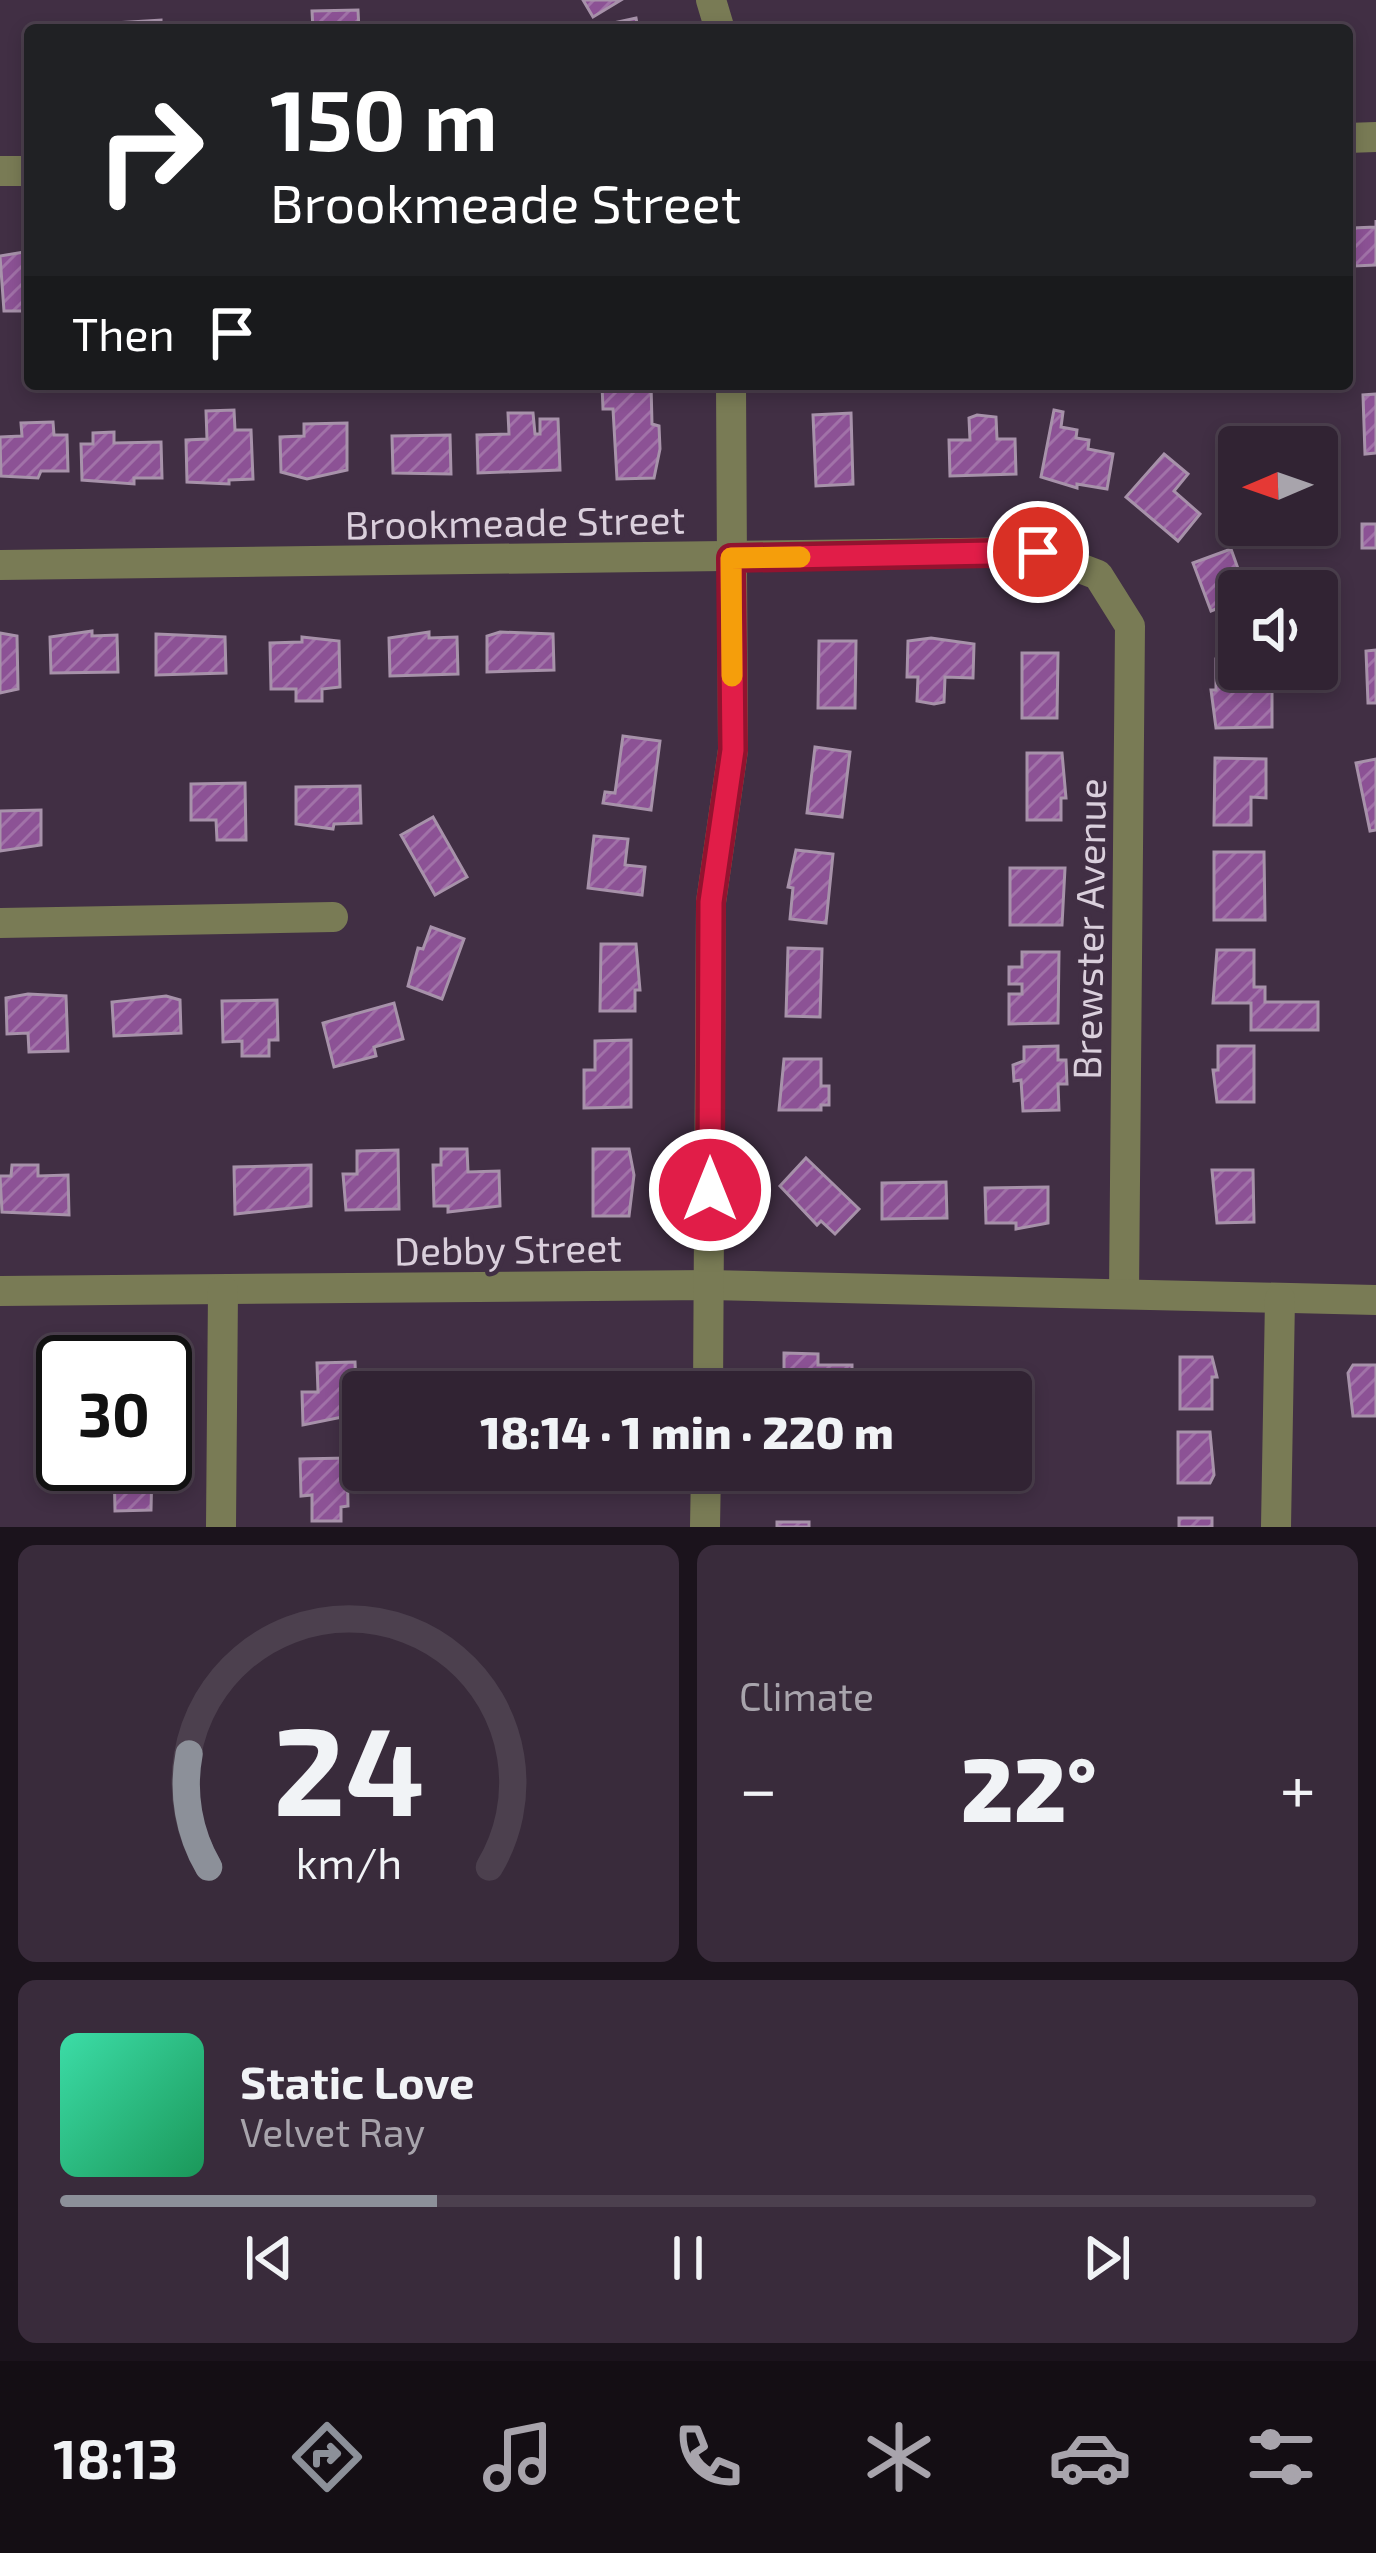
<!DOCTYPE html>
<html lang="en">
<head>
<meta charset="utf-8">
<style>
	:root { --surface:#312333; --page:#392b3b; --text:#f1f3f6; --muted:#a8a4ac; --line:#4c404e; --accent:#8c9099 }
	body { margin:0; font-family:"Exo 2",sans-serif; background:var(--page); color:var(--text); height:100vh; display:flex; flex-direction:column; font-size:45px; white-space:nowrap }
	* { box-sizing:border-box; margin:0 }
	p { font-size:39px; color:var(--muted) }
	.icon { flex:none; width:66px; height:66px; fill:none; stroke:currentColor; stroke-width:2; stroke-linecap:round; stroke-linejoin:round }
	.map { position:relative; height:1527px; overflow:hidden }
	.side { display:flex; flex-direction:column; gap:18px; padding:18px; background:#1b131c; flex:1 }
	.side>* { flex:none }
	.guide { position:absolute; left:24px; top:24px; width:1329px; height:366px; border-radius:12px; box-shadow:0 6px 18px #0003,0 0 0 3px var(--line); background:#202124; color:#fff; overflow:hidden }
	.needle { width:78px; rotate:268deg }
	.buttons { position:absolute; left:1218px; top:426px; display:grid; gap:24px }
	.buttons a { display:grid; place-items:center; width:120px; height:120px; border-radius:12px; background:var(--surface); box-shadow:0 6px 18px #0003,0 0 0 3px var(--line); font-size:60px }
	.speed { position:absolute; left:36px; top:1335px; display:flex; gap:24px; font-size:60px; font-weight:700; text-align:center }
	.speed>* { display:grid; place-content:center; width:156px; height:156px; border-radius:50%; background:var(--surface); box-shadow:0 6px 18px #0003,0 0 0 3px var(--line); line-height:1 }
	.speed .limit { border:6px solid #111; border-radius:18px; background:#fff; color:#111 }
	.pin { position:absolute; display:grid; place-items:center; width:102px; height:102px; color:#fff; margin:-51px; border:6px solid #fff; border-radius:50%; box-shadow:0 3px 12px #0007 }
	.me { position:absolute; width:132px; margin:-66px; rotate:0deg; stroke-linejoin:round; filter:drop-shadow(0 0 9px #0008) }
	.turn { display:flex; align-items:center; gap:42px; height:252px; padding:0 48px; font-size:54px }
	.turn .icon { width:156px; height:156px; stroke-width:2.5 }
	.turn b { display:block; font-size:84px; line-height:102px }
	.then { display:flex; align-items:center; height:114px; padding:0 48px; background:#0003; gap:24px; font-size:45px }
	.big { font-size:90px; font-weight:800; line-height:1.1 }
	.side .tile { flex:1; display:flex; flex-direction:column; justify-content:center; gap:18px; min-width:0; padding:0 42px; border-radius:18px; background:var(--page) }
	.side .dial { align-items:center; gap:0 }
	.dial svg { height:312px; overflow:visible; fill:none; stroke:var(--line); stroke-width:7; stroke-linecap:round; text-anchor:middle }
	.dial text { fill:var(--text); stroke:none }
	.song { display:flex; align-items:center; gap:36px }
	.cover { width:144px; height:144px; border-radius:18px; background:linear-gradient(135deg,hsl(160 70% 55%),hsl(150 70% 35%)) }
	.played { height:12px; border-radius:6px; background:linear-gradient(90deg,var(--accent) 30%,var(--line) 30%) }
	.keys { display:flex; justify-content:space-around; direction:ltr }
	.heat { display:flex; justify-content:space-between; align-items:center; font-size:66px; direction:ltr }
	.side .tiles { flex:1; display:grid; gap:18px; grid-template-columns:1fr 1fr }
	.tile:last-child { grid-column:span 2 }
	.trip { position:absolute; left:342px; top:1371px; width:690px; height:120px; border-radius:12px; background:var(--surface); box-shadow:0 6px 18px #0003,0 0 0 3px var(--line); font-weight:800; line-height:120px; text-align:center }
	.dock { display:flex; height:192px; justify-content:space-around; align-items:center; background:#140e14; color:var(--muted) }
	.dock .icon { width:84px; height:84px }
	.dock .active { color:var(--accent) }
	.dock b { font-size:54px; color:var(--text) }
	.map>svg:first-child { display:block }
	.building { fill:url(#building-hatch); stroke:#a792aa; stroke-width:3 }
	.lines { fill:none; stroke-linecap:round; stroke-linejoin:round }
	.minor { stroke:#797b55; stroke-width:30 }
	.route-casing { stroke:#92132f; stroke-width:30 }
	.route { stroke:#e11d48; stroke-width:21 }
	.slow { stroke:#f59e0b; stroke-width:21 }
	.labels { text-anchor:middle; dominant-baseline:central; stroke-width:9; stroke-linejoin:round; paint-order:stroke }
	.street-label { font-size:39px; fill:#dacfdc; stroke:#412f44 }
</style>
</head>
<body>
<div class="map">
<svg width="1376" height="1527" viewBox="0 0 1376 1527">
	<defs>
		<pattern id="building-hatch" width="6" height="6" patternUnits="userSpaceOnUse" patternTransform="scale(3)"><rect width="6" height="6" fill="#8c5295"/><path d="M-1 1l2-2M0 6l6-6M5 7l2-2" fill="none" stroke="#a172a8"/></pattern>
	</defs>
	<rect width="100%" height="100%" fill="#412f44"/>
	<!-- building -->
	<g class="building">
		<path d="M583,0h38l-28,17z"/>
		<path d="M358,10l1,20h-46l-1,-19z"/>
		<path d="M636,18l2,12h-37l-1,-4z"/>
		<path d="M161,20v10h-46v-7z"/>
		<path d="M846,23v7h-54l11,-5z"/>
		<path d="M1376,220v45l-22,1 -1,-38 23,-1z"/>
		<path d="M30,251v60h-26l-4,-55z"/>
		<path d="M602,384h49l1,40 7,2 1,23 -6,29 -37,1 -4,-70h-10z"/>
		<path d="M805,384h54v5l-54,1z"/>
		<path d="M1376,394v59l-11,1 -2,-59z"/>
		<path d="M234,410l1,20h16l2,49 -24,1v4l-42,-2 -1,-42 21,-1 -1,-28z"/>
		<path d="M1054,410l9,2 -2,15 16,3 -1,8 13,2 -1,9 25,5 -6,35 -30,-5v4l-36,-11z"/>
		<path d="M508,413h25l2,21h5v-15h18l2,51 -82,3 -1,-38 32,-1z"/>
		<path d="M851,413l2,71 -37,2 -3,-71z"/>
		<path d="M977,415l19,2 1,22h18l1,35 -66,2 -1,-36h21l-1,-22z"/>
		<path d="M53,422l1,13h13l1,36h-27l-3,7 -37,-2 -1,-39 22,-1 -1,-13z"/>
		<path d="M347,423v47l-40,9 -26,-7 -1,-35 24,-1v-12z"/>
		<path d="M114,432v11l47,-1 1,36h-28v6l-52,-4 -1,-36h12v-11z"/>
		<path d="M450,435l1,39 -58,-1 -1,-37z"/>
		<path d="M1164,454l24,20 -14,17 26,23 -22,27 -52,-44z"/>
		<rect x="1362" y="524" width="14" height="24"/>
		<path d="M1231,549l15,42h-7v9l-28,11 -18,-48z"/>
		<path d="M92,631v5l25,-1 1,37 -67,1 -1,-36z"/>
		<path d="M429,632v6l28,-1 1,37 -68,2 -1,-38z"/>
		<path d="M500,632l53,2 1,36 -67,2v-36z"/>
		<path d="M0,633l17,3 1,53 -18,4z"/>
		<path d="M156,634l69,3 1,36 -70,2z"/>
		<path d="M302,637l37,4 1,46 -18,2v12h-26v-12h-25l-1,-46 32,-1z"/>
		<path d="M931,638l43,6 -1,34 -28,-1 -1,25 -10,2 -17,-3 1,-24h-11l1,-36z"/>
		<path d="M819,641h37l-1,67h-37z"/>
		<path d="M1376,650v53h-8l-2,-52z"/>
		<path d="M1022,653h36l-1,65h-35z"/>
		<path d="M1216,659h23v10h13v21h20v37l-56,1 -5,-38h5z"/>
		<path d="M623,736l37,5 -9,69 -48,-7 2,-11 10,1z"/>
		<path d="M815,747l35,5 -8,65 -35,-4z"/>
		<path d="M1027,753h35l4,45h-5v22h-34z"/>
		<path d="M1215,758l51,1v39l-15,-1v28h-37z"/>
		<path d="M1376,759v71l-6,1 -14,-68z"/>
		<path d="M245,783l1,57h-29l-1,-20h-25v-36z"/>
		<path d="M360,786l1,37 -27,1 -1,5 -37,-5v-37z"/>
		<path d="M41,810v35l-41,6v-40z"/>
		<path d="M433,817l34,60 -32,18 -34,-60z"/>
		<path d="M594,836l34,3 -3,26 20,2 -3,28 -54,-7z"/>
		<path d="M796,850l37,4 -7,69 -36,-4 3,-31 -5,-1z"/>
		<path d="M1214,852h50l1,68h-51z"/>
		<path d="M1010,868h55l-3,57h-52z"/>
		<path d="M431,927l33,12 -22,60 -34,-13 10,-38 5,1z"/>
		<path d="M601,944h35l4,46h-5v21h-35z"/>
		<path d="M788,948l34,1 -2,68 -34,-1z"/>
		<path d="M1217,950h37v37h11v15h53v28h-67v-27h-38z"/>
		<path d="M1022,952h37l-1,71 -49,1v-30h13v-10h-13v-17h13z"/>
		<path d="M28,994l38,2 2,55 -39,1 -1,-19 -21,1 -1,-36z"/>
		<path d="M166,996l14,4 1,33 -67,3 -2,-34z"/>
		<path d="M277,1000l1,40h-9v16h-27v-15l-19,1 -1,-41z"/>
		<path d="M394,1003l9,36 -29,8 2,9 -42,11 -11,-44z"/>
		<path d="M631,1040v67l-47,1v-38h11v-29z"/>
		<path d="M1058,1046v14h8l1,24h-9l1,26 -36,1 -2,-31 -7,1 -1,-16 11,-4v-14z"/>
		<path d="M1218,1046h36v56h-37l-4,-32h5z"/>
		<path d="M784,1059h37v27h8v19h-8v5h-42z"/>
		<path d="M441,1149h26l1,23 31,-1 1,35 -52,6v-6h-14l-1,-41h8z"/>
		<path d="M593,1149h36l5,26 -5,41h-36z"/>
		<path d="M398,1150l1,59 -53,1 -3,-36h14v-23z"/>
		<path d="M806,1158l53,51 -24,25 -14,-13 -4,4 -37,-39z"/>
		<path d="M12,1165h26v11l30,-1 1,40 -67,-3 -2,-36h11z"/>
		<path d="M311,1165v41l-76,8 -1,-47z"/>
		<path d="M1212,1170h41l1,52 -37,1z"/>
		<path d="M946,1182l1,36 -65,1v-36z"/>
		<path d="M1048,1187v36l-32,6v-6h-30l-1,-35z"/>
		<path d="M784,1353l34,1v11h34v27h-68z"/>
		<path d="M151,1357v5h-53v-4z"/>
		<path d="M1180,1357h32l5,20h-5v32h-32z"/>
		<path d="M355,1362l2,52 -54,11 -1,-33h16l-1,-29z"/>
		<path d="M1353,1365h23v51h-23l-5,-43z"/>
		<path d="M1178,1432h32l4,43 -4,8h-32z"/>
		<path d="M347,1458l1,48 -7,1v14h-29v-26l-11,1 -1,-37z"/>
		<path d="M114,1464l38,4 -1,42 -36,1z"/>
		<path d="M605,1470h35v3l-4,7 -31,1z"/>
		<path d="M780,1470h57v2h-26v11h-31z"/>
		<rect x="1179" y="1518" width="33" height="9"/>
		<rect x="777" y="1522" width="32" height="5"/>
	</g>
	<g class="lines">
		<!-- minor -->
		<g class="minor">
			<path d="M711,0l9,30"/>
			<path d="M1347,138l29,-1"/>
			<path d="M0,171h30"/>
			<path d="M0,565l1038,-13 60,23 32,51 -6,668"/>
			<path d="M0,923l333,-6"/>
			<path d="M0,1291l710,-6 666,15"/>
			<path d="M708,1392l3,-490 22,-152 -2,-366"/>
			<path d="M221,1527l2,-237"/>
			<path d="M705,1527l1,-57"/>
			<path d="M1276,1527l4,-228"/>
		</g>
	</g>
	<g class="lines">
		<!-- route casing -->
		<g class="route-casing">
			<path id="route" d="M710,1190l1,-288 22,-152 -2,-192 307,-6"/>
		</g>
		<!-- route -->
		<use href="#route" class="route"/>
		<!-- slow -->
		<path class="slow" d="M732,676l-1,-118 69,-1"/>
	</g>
	<g class="labels">
		<!-- street labels -->
		<g class="street-label">
			<text transform="translate(515 521) rotate(-1)">Brookmeade Street</text>
			<text transform="translate(1088 929) rotate(-89)">Brewster Avenue</text>
			<text transform="translate(508 1248) rotate(-1)">Debby Street</text>
		</g>
	</g>
</svg>
<div class="buttons">
<a><svg class="needle" viewBox="-14 -14 28 28"><path d="M0-13l5 13h-10z" fill="#e53935"/><path d="M0 13l5-13h-10z" fill="#a8a4ac"/></svg></a>
<a><svg class="icon" aria-label="sound" viewBox="0 0 24 24"><path d="M4 9h4l5-4v14l-5-4H4zM17 9q2 3 0 6"/></svg></a>
</div>
<div class="speed"><div class="limit">30</div></div>
<div class="pin" style="left:1038px;top:552px;background:#d93025"><svg class="icon" aria-label="arrive" viewBox="0 0 24 24"><path d="M6 21V4h12l-3 4 3 4H6"/></svg></div>
<svg class="me" style="left:710px;top:1190px" viewBox="-20 -20 40 40"><circle r="17" fill="#e11d48" stroke="#fff" stroke-width="3"/><path d="M0-11L8 9 0 5-8 9z" fill="#fff"/></svg>
<div class="trip">18:14 · 1 min · 220 m</div>
<div class="guide">
<div class="turn"><svg class="icon" aria-label="right" viewBox="0 0 24 24"><path d="M7 20v-9h11M14 6l5 5-5 5"/></svg><div><b>150 m</b>Brookmeade Street</div></div>
<div class="then">Then<svg class="icon" aria-label="arrive" viewBox="0 0 24 24"><path d="M6 21V4h12l-3 4 3 4H6"/></svg></div>
</div>
</div>
<section class="side">
<div class="tiles">
<div class="tile dial"><svg viewBox="0 0 100 80">
<path d="M14 69A42 42 0 1 1 86 69"/>
<path d="M14 69A42 42 0 0 1 9 40" stroke="#8c9099"/>
<text x="50" y="56" font-size="32" font-weight="700">24</text>
<text x="50" y="72" font-size="11">km/h</text>
</svg></div>
<div class="tile"><p>Climate</p>
<div class="heat"><a>−</a><b class="big">22°</b><a>+</a></div>
</div>
<div class="tile">
<div class="song"><i class="cover"></i><div><b>Static Love</b><p>Velvet Ray</p></div></div>
<div class="played"></div>
<div class="keys"><svg class="icon" aria-label="previous" viewBox="0 0 24 24"><path d="M18 5L8 12l10 7zM5 5v14"/></svg><svg class="icon" aria-label="pause" viewBox="0 0 24 24"><path d="M8 5v14M16 5v14"/></svg><svg class="icon" aria-label="next" viewBox="0 0 24 24"><path d="M6 5l10 7-10 7zM19 5v14"/></svg></div>
</div>
</div>
</section>
<nav class="dock">
<b>18:13</b>
<svg class="icon active" aria-label="directions" viewBox="0 0 24 24"><path d="M12 3l9 9-9 9-9-9zM9 14v-3h6M13 9l2 2-2 2"/></svg>
<svg class="icon" aria-label="music" viewBox="0 0 24 24"><path d="M9 18V5l10-2v13"/><circle cx="6" cy="18" r="3"/><circle cx="16" cy="16" r="3"/></svg>
<svg class="icon" aria-label="phone" viewBox="0 0 24 24"><path d="M5 4h4l2 5-3 2q2 4 5 5l2-3 5 2v4C11 20 4 13 5 4z"/></svg>
<svg class="icon" aria-label="climate" viewBox="0 0 24 24"><path d="M12 3v18M4 7l16 10M4 17L20 7"/></svg>
<svg class="icon" aria-label="car" viewBox="0 0 24 24"><path d="M5 17H2v-5l4-1 3-4h7l3 4 3 1v5h-3M9 17h6M6 11h13"/><circle cx="7" cy="17" r="2"/><circle cx="17" cy="17" r="2"/></svg>
<svg class="icon" aria-label="filters" viewBox="0 0 24 24"><path d="M4 7h16M4 17h16"/><circle cx="9" cy="7" r="2"/><circle cx="15" cy="17" r="2"/></svg>
</nav>
</body>
</html>
